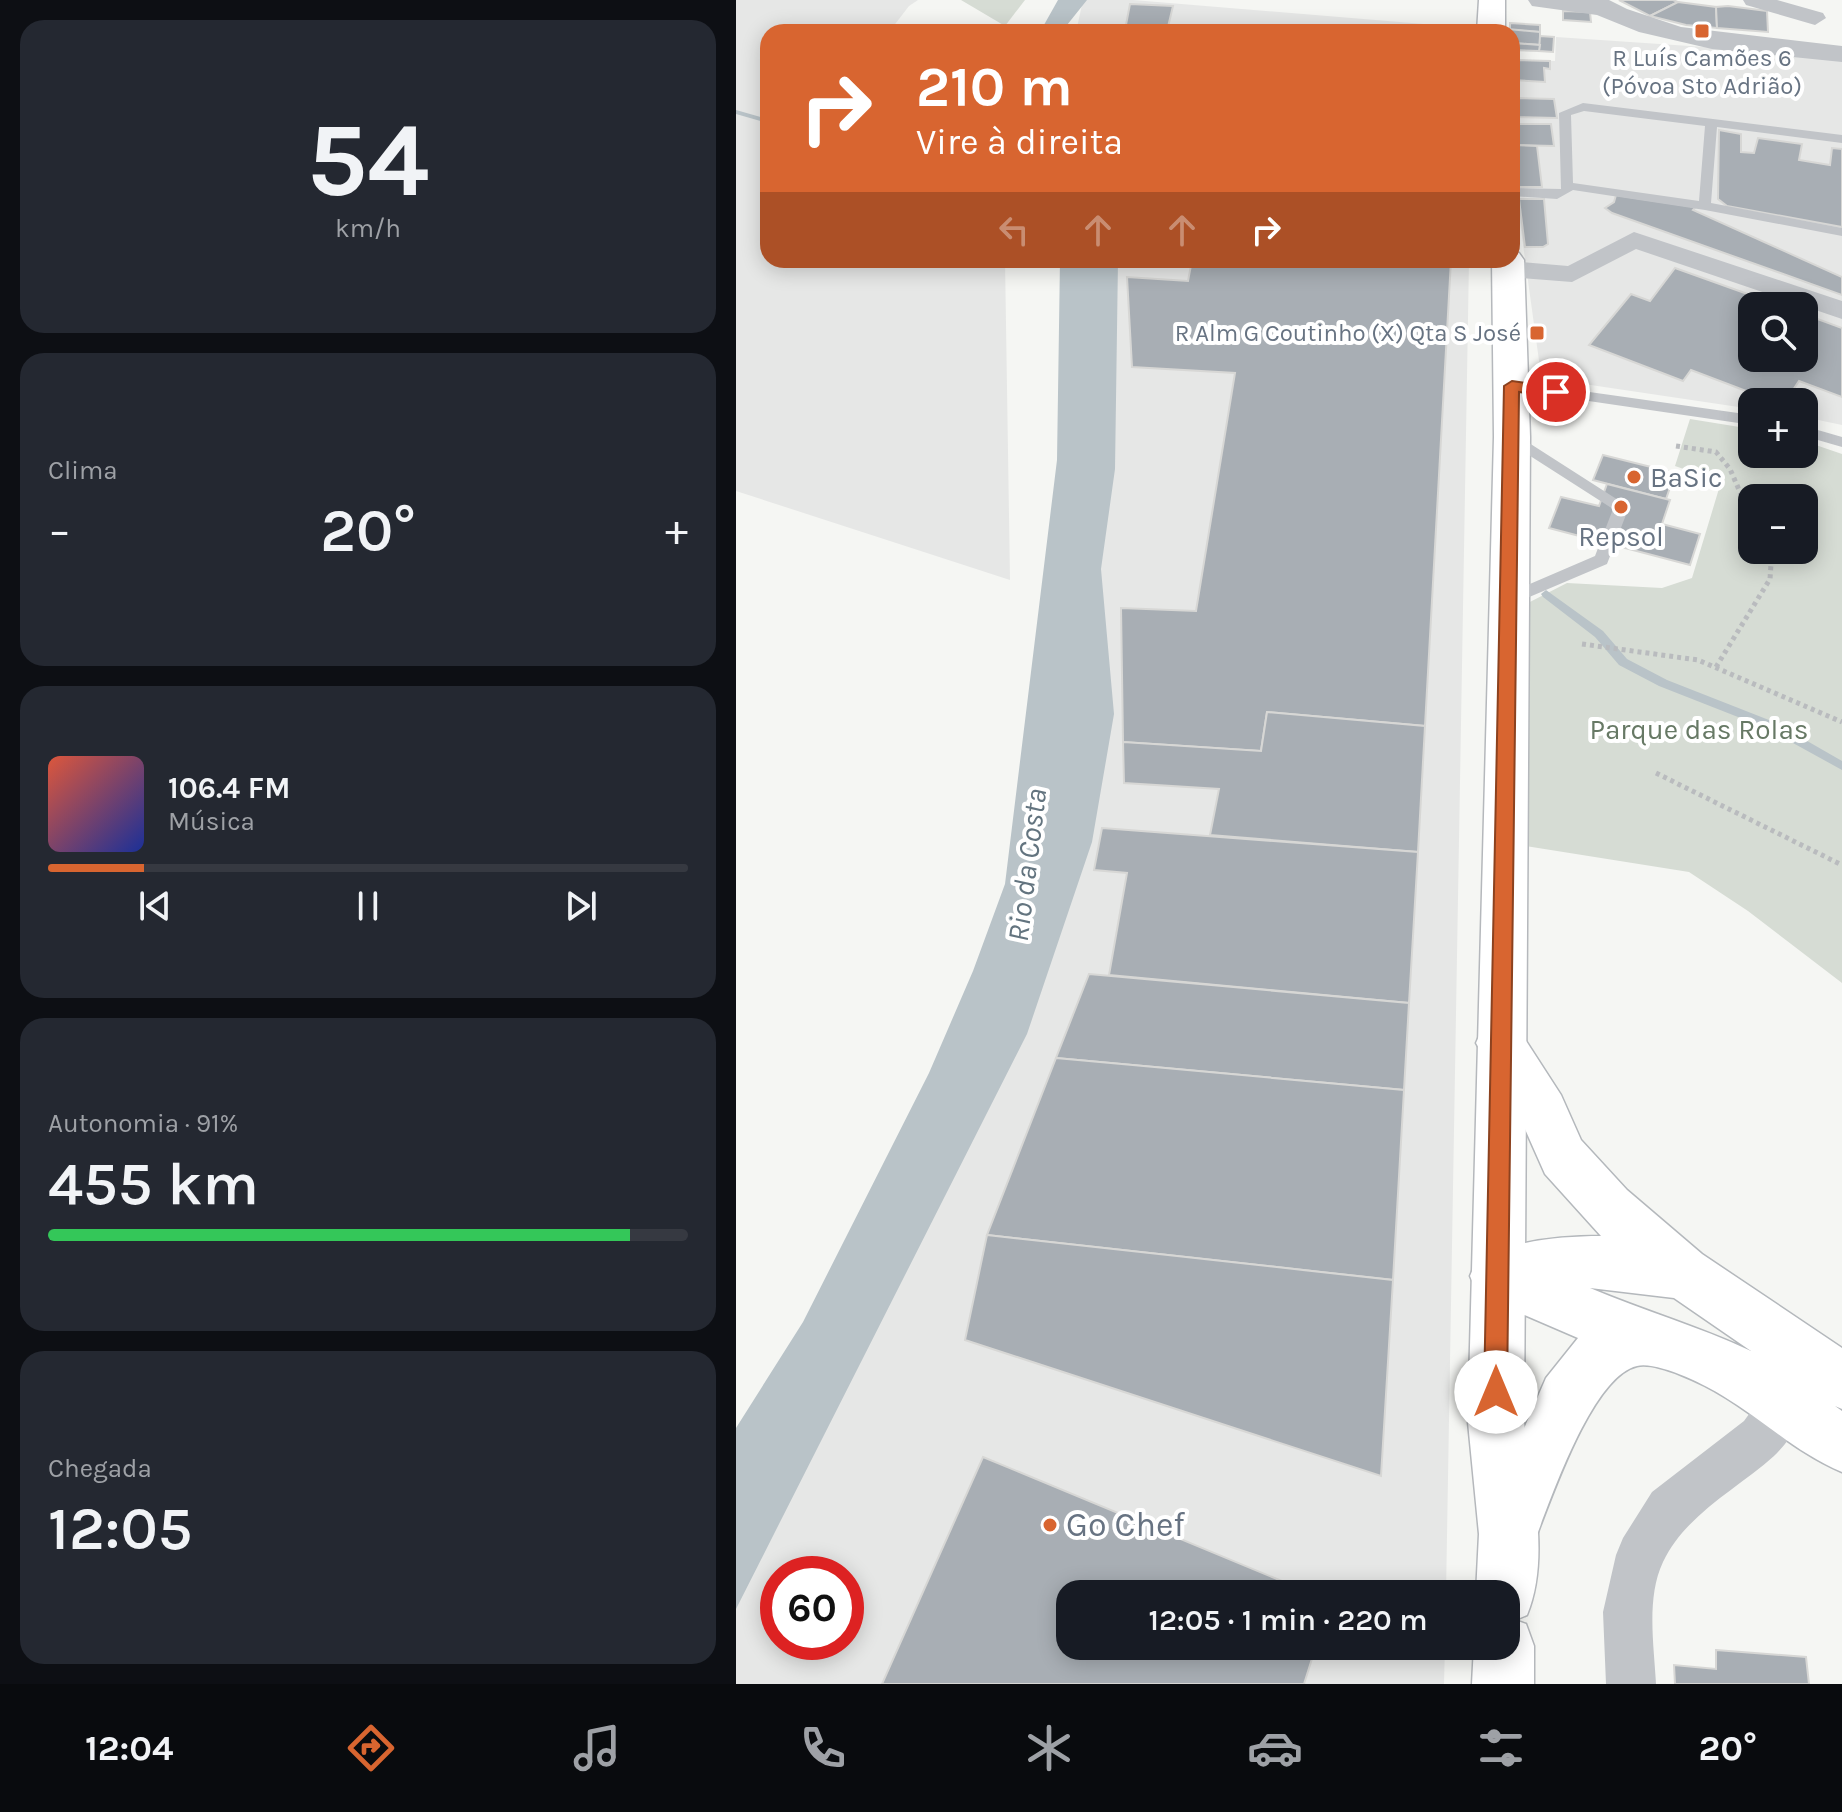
<!DOCTYPE html>
<html lang="pt">
<head>
<meta charset="utf-8">
<style>
	:root { --surface:#171b24; --page:#242831; --text:#f1f3f6; --muted:#9ea1a6; --line:#363941; --accent:#d86530 }
	body { margin:0; font-family:Karla,sans-serif; background:var(--page); color:var(--text); height:100vh; display:flex; flex-direction:column; font-size:30px; white-space:nowrap }
	* { box-sizing:border-box; margin:0 }
	p { font-size:26px; color:var(--muted) }
	.icon { flex:none; width:44px; height:44px; fill:none; stroke:currentColor; stroke-width:2; stroke-linecap:round; stroke-linejoin:round }
	.map { position:relative; flex:1; overflow:hidden }
	.details { display:flex; flex-direction:column; gap:20px; padding:20px; background:#0d0f14; width:736px }
	.details>* { flex:none }
	.banner { position:absolute; left:24px; top:24px; width:760px; height:244px; border-radius:24px; box-shadow:0 4px 20px #0003; background:#d86530; color:#fff; overflow:hidden }
	.tools { position:absolute; left:1002px; top:292px; display:grid; gap:16px }
	.tools a { display:grid; place-items:center; width:80px; height:80px; border-radius:16px; background:var(--surface); box-shadow:0 4px 20px #0003; font-size:40px }
	.speed { position:absolute; left:24px; top:1556px; display:flex; gap:16px; font-size:40px; font-weight:700; text-align:center }
	.speed>* { display:grid; place-content:center; width:104px; height:104px; border-radius:50%; background:var(--surface); box-shadow:0 4px 20px #0003; line-height:1 }
	.speed .limit { border:12px solid #d22; background:#fff; color:#111 }
	.pin { position:absolute; display:grid; place-items:center; width:68px; height:68px; color:#fff; margin:-34px; border:4px solid #fff; border-radius:50%; box-shadow:0 2px 8px #0007 }
	.me { position:absolute; width:88px; margin:-44px; rotate:0deg; stroke-linejoin:round; filter:drop-shadow(0 0 6px #0008) }
	.turn { display:flex; align-items:center; gap:28px; height:168px; padding:0 24px; font-size:36px }
	.turn .icon { width:104px; height:104px; stroke-width:2.5 }
	.turn b { display:block; font-size:56px; line-height:68px }
	.lanes { display:flex; align-items:center; height:76px; padding:0 24px; background:#0003; justify-content:center; gap:40px; direction:ltr }
	.lanes .off { opacity:.35 }
	.big { font-size:60px; font-weight:600; line-height:1.1 }
	.details .tile { flex:1; display:flex; flex-direction:column; justify-content:center; gap:12px; min-width:0; padding:0 28px; border-radius:24px; background:var(--page) }
	.details .dial { align-items:center; gap:0 }
	.dial b { font-size:104px; line-height:1 }
	.song { display:flex; align-items:center; gap:24px }
	.cover { width:96px; height:96px; border-radius:12px; background:linear-gradient(135deg,hsl(10 70% 55%),hsl(230 70% 35%)) }
	.played { height:8px; border-radius:4px; background:linear-gradient(90deg,var(--accent) 15%,var(--line) 15%) }
	.keys { display:flex; justify-content:space-around; direction:ltr }
	.heat { display:flex; justify-content:space-between; align-items:center; font-size:44px; direction:ltr }
	.charge { height:12px; border-radius:6px; background:linear-gradient(90deg,#34c759 91%,var(--line) 0) }
	.trip { position:absolute; left:320px; top:1580px; width:464px; height:80px; border-radius:24px; background:var(--surface); box-shadow:0 4px 20px #0003; font-weight:600; line-height:80px; text-align:center }
	.tabs { display:flex; height:128px; justify-content:space-around; align-items:center; background:#090b0e; color:var(--muted) }
	.tabs .icon { width:56px; height:56px }
	.tabs .selected { color:var(--accent) }
	.tabs b { font-size:36px; color:var(--text) }
	main { display:flex; flex:1; min-height:0 }
	.map>svg:first-child { display:block }
	.built { fill:#e6e7e6; fill-rule:evenodd }
	.green { fill:#d6dcd4; fill-rule:evenodd }
	.water { fill:#b9c3c8 }
	.lines { fill:none; stroke-linecap:round; stroke-linejoin:round }
	.stream { fill:#b9c3c8; fill-rule:evenodd }
	.building { fill:#a8aeb4; stroke:#d7d7d5; stroke-width:2 }
	.secondary-casing { stroke:#b4b8bc; stroke-width:3 }
	.primary-casing { stroke:#b5b8bc; stroke-width:3 }
	.path { stroke:#b9bbbe; stroke-width:5; stroke-dasharray:4 4; stroke-linecap:butt }
	.service { fill:#c1c4c8; fill-rule:evenodd }
	.minor { fill:#c1c4c8; fill-rule:evenodd }
	.tertiary { fill:#c1c4c8; fill-rule:evenodd }
	.secondary { fill:#fff; fill-rule:evenodd }
	.primary { fill:#fff; fill-rule:evenodd }
	.route { fill:#d86530; stroke:#8c421f; stroke-width:2 }
	.poi-dot { fill:#d86530; stroke:#fff; stroke-width:3 }
	.labels { text-anchor:middle; dominant-baseline:central; stroke-width:8; stroke-linejoin:round; paint-order:stroke }
	.far-poi-label { font-size:24px; fill:#677382; stroke:#fff }
	.poi-label { font-size:28px; fill:#677382; stroke:#fff; text-anchor:start }
	.park-label { font-size:28px; fill:#677965; stroke:#fff }
	.water-label { font-size:30px; font-style:italic; fill:#63747f; stroke:#fff }
	.near-poi-label { font-size:34px; fill:#677382; stroke:#fff; text-anchor:start }
</style>
</head>
<body>
<main>
<section class="details">
<div class="tile dial"><b>54</b><p>km/h</p></div>
<div class="tile"><p>Clima</p>
<div class="heat"><a>−</a><b class="big">20°</b><a>+</a></div>
</div>
<div class="tile">
<div class="song"><i class="cover"></i><div><b>106.4 FM</b><p>Música</p></div></div>
<div class="played"></div>
<div class="keys"><svg class="icon" aria-label="previous" viewBox="0 0 24 24"><path d="M18 5L8 12l10 7zM5 5v14"/></svg><svg class="icon" aria-label="pause" viewBox="0 0 24 24"><path d="M8 5v14M16 5v14"/></svg><svg class="icon" aria-label="next" viewBox="0 0 24 24"><path d="M6 5l10 7-10 7zM19 5v14"/></svg></div>
</div>
<div class="tile"><p>Autonomia · 91%</p><b class="big">455 km</b><div class="charge"></div></div>
<div class="tile"><p>Chegada</p><b class="big">12:05</b></div>
</section>
<div class="map">
<svg width="1106" height="1684" viewBox="0 0 1106 1684">
	<rect width="100%" height="100%" fill="#f5f6f3"/>
	<!-- built -->
	<g class="built">
		<path d="M0,0h182l-9,6 -20,26h-121v228h237l5,320 -274,-89z"/>
		<path d="M347,0h50l339,28v4h-396z"/>
		<path d="M820,37l222,15 64,9v364l-38,-8v-15h-52v7l-168,-25 -43,-9 -29,-210v-105l43,1zM1016,306h52v52h-52z"/>
		<path d="M365,260h368l-23,1334h-376v52h375l-1,38h-708v-140l323,-669zM42,1574h68v68h-68z"/>
	</g>
	<!-- green -->
	<g class="green">
		<path d="M225,0h64l-20,26z"/>
		<path d="M954,419l62,10v25h52v-13l38,13v529l-94,-72 -59,-39 -170,-27 3,-239 45,-23 95,5 30,-10 29,-96 -46,-16zM1016,498h52v52h-52z"/>
	</g>
	<!-- water -->
	<g class="water">
		<path d="M322,0h29l-20,25 -1,7h-26z"/>
		<path d="M324,260h58l-3,209 -14,100 13,145 -22,128 -65,192 -291,575v-181l67,-106 126,-249 44,-102 32,-87 52,-424z"/>
	</g>
	<g class="lines">
		<!-- stream -->
		<g class="stream">
			<path d="M0,110l32,9v4l-32,-9z"/>
			<path d="M810,590l57,41 24,28 40,21 107,42 68,39v9l-76,-42 -107,-42 -40,-21 -24,-28 -52,-40 -2,-3z"/>
		</g>
	</g>
	<!-- building -->
	<g class="building">
		<path d="M883,0h54l5,2 -28,14z"/>
		<path d="M942,2l38,5 1,21 -31,-3 -36,-9z"/>
		<path d="M394,4l43,2 -6,25 111,1 1,-5h57v5h-238l27,-2z"/>
		<path d="M992,6l39,5 1,21 -51,-4 -1,-21z"/>
		<path d="M827,11l27,1 1,10 -28,-2z"/>
		<path d="M774,23l30,2v7l-30,-2z"/>
		<path d="M772,29l32,3v13l-28,-2v-11z"/>
		<path d="M804,36l14,1 -1,15 -14,-1z"/>
		<path d="M776,43l28,2 -1,6 -27,-1z"/>
		<path d="M776,60l38,1v8l-6,-1 1,14 -33,-2z"/>
		<path d="M776,98l42,1 3,19 -45,-1z"/>
		<path d="M776,124h39l3,22 -40,-1z"/>
		<path d="M983,130l22,4v18l13,1 4,-15 44,6 -3,16 31,5 2,-17 10,1v78l-115,-21 -9,-7z"/>
		<path d="M778,145l23,1 5,41h-24z"/>
		<path d="M880,195l80,12 -3,3 149,67v18l-230,-82 -7,-5 9,-6z"/>
		<path d="M783,199h25l4,45 -5,3h-18z"/>
		<path d="M456,260h259l-26,466 -158,-14 -6,39 -138,-9 -2,-134 75,3 39,-238 -103,-6 -5,-90 61,4z"/>
		<path d="M939,268l106,38h-29v52h52v-44l38,14v69l-43,-16 -14,21h-10l-84,-32 -8,11 -94,-36 42,-51 19,7z"/>
		<path d="M867,455l72,18 -9,26 -73,-19z"/>
		<path d="M871,484l63,16 -8,24 38,10 -10,31 -141,-37 12,-31 38,9z"/>
		<path d="M531,712l158,14 -7,126 -208,-17 9,-46 -95,-6 -1,-41 138,9z"/>
		<path d="M366,828l316,24 -9,151 -300,-28 18,-102 -33,-3z"/>
		<path d="M353,974l320,29 -5,87 -348,-32z"/>
		<path d="M320,1058l348,32 -11,190 -406,-45z"/>
		<path d="M251,1235l406,45 -12,196 -416,-136z"/>
		<path d="M247,1457l330,137h-243v52h246l-12,38h-422z"/>
		<path d="M980,1650l90,7 3,27h-134l-1,-19 42,4z"/>
	</g>
	<g class="lines">
		<!-- secondary casing -->
		<g class="secondary-casing">
			<path id="secondary" d="M764,1021l17,6 44,68 20,45 46,50 75,64 140,94v61l-7,-3 7,5v61c-44,-18 -79,-52 -119,-76 -17,-11 -66,-35 -86,-30 -47,11 -89,142 -107,187l-21,8 -21,-8 -8,-21 8,-21 58,-133 32,-40 -100,-43 -8,-19 8,-19c39,-16 82,-21 123,-21l-56,-62 -20,-45 -49,-86 7,-16zM854,1288l84,10 77,53c-53,-25 -107,-40 -161,-63z"/>
		</g>
		<!-- primary casing -->
		<g class="primary-casing">
			<g id="primary">
				<path d="M743,0h26v32h-28z"/>
				<path d="M776,251l7,2 5,7 6,177 -6,985c7,61 27,135 3,193l-12,5 11,4 8,22v38h-62l2,-38h32v-52h-30l3,-60 -11,-112 26,-985 -2,-177h20z"/>
			</g>
		</g>
		<!-- path -->
		<g class="path">
			<path d="M940,446l40,6 14,17 22,51"/>
			<path d="M846,644l116,16 144,62"/>
			<path d="M980,667l54,-88 1,-15 -6,-14"/>
			<path d="M920,773l186,92"/>
		</g>
		<!-- service -->
		<g class="service">
			<path d="M847,103l259,32v8l-125,-16 -6,76 131,25v8l-137,-26 -132,-20 -16,9 -45,-3v-8l49,1 -2,-76zM848,111l121,15 -6,75 -126,-18 -2,-68z"/>
			<path d="M776,381l240,34v10l-245,-36v-6z"/>
			<path d="M1068,426l38,11v10l-38,-11z"/>
			<path d="M776,432l117,75 -22,57 -99,42 -8,-6 2,-4 93,-40 18,-47 -106,-68 -2,-4z"/>
		</g>
		<!-- minor -->
		<g class="minor">
			<path d="M1007,0h34l46,13 3,5 -11,7 -69,-20z"/>
			<path d="M898,232l208,69v18l-206,-70 -64,33 -64,-5 -9,-2 -4,-6 4,-6 9,-2 60,5z"/>
			<path d="M1059,1366l16,7 7,16c-10,22 -26,50 -44,67 -38,34 -88,58 -111,106 -17,36 -9,83 -7,122h-50l-3,-72 13,-57 7,-17 29,-46 92,-71 35,-48z"/>
		</g>
		<!-- tertiary -->
		<path class="tertiary" d="M792,0h81l18,9 54,18 161,19v16l-130,-13 -73,-17 -42,-17 -65,-9z"/>
		<!-- secondary -->
		<use href="#secondary" class="secondary"/>
		<!-- primary -->
		<use href="#primary" class="primary"/>
	</g>
	<!-- route -->
	<path class="route" d="M776,381l44,6 7,5 -7,5 -37,-5 -12,1000 -3,8 -8,4 -8,-4 -4,-8 20,-1006z"/>
	<!-- markers -->
	<g class="poi-dot">
		<rect x="958" y="23" width="16" height="16" rx="4"/>
		<rect x="793" y="325" width="16" height="16" rx="4"/>
		<circle cx="898" cy="477" r="8"/>
		<circle cx="885" cy="507" r="8"/>
		<circle cx="314" cy="1525" r="8"/>
	</g>
	<g class="labels">
		<!-- far-poi labels -->
		<g class="far-poi-label">
			<text x="966" y="58">R Luís Camões 6<tspan x="966" dy="28">(Póvoa Sto Adrião)</tspan></text>
			<text x="785" y="333" text-anchor="end">R Alm G Coutinho (X) Qta S José</text>
		</g>
		<!-- poi labels -->
		<g class="poi-label">
			<text x="914" y="477">BaSic</text>
			<text x="885" y="536" text-anchor="middle">Repsol</text>
		</g>
		<!-- park labels -->
		<g class="park-label">
			<text x="963" y="729">Parque das Rolas</text>
		</g>
		<!-- water labels -->
		<g class="water-label">
			<text transform="translate(291 865) rotate(-83)">Rio da Costa</text>
		</g>
		<!-- near-poi labels -->
		<g class="near-poi-label">
			<text x="330" y="1525">Go Chef</text>
		</g>
	</g>
</svg>
<div class="tools">
<a><svg class="icon" aria-label="search" viewBox="0 0 24 24"><circle cx="10" cy="10" r="6"/><path d="M15 15l6 6"/></svg></a>
<a>+</a>
<a>−</a>
</div>
<div class="speed"><div class="limit">60</div></div>
<div class="pin" style="left:820px;top:392px;background:#d93025"><svg class="icon" aria-label="arrive" viewBox="0 0 24 24"><path d="M6 21V4h12l-3 4 3 4H6"/></svg></div>
<svg class="me" style="left:760px;top:1392px" viewBox="-20 -20 40 40"><circle r="19" fill="#fff"/><path d="M0-13L10 11 0 6-10 11z" fill="#d86530"/></svg>
<div class="trip">12:05 · 1 min · 220 m</div>
<div class="banner">
<div class="turn"><svg class="icon" aria-label="right" viewBox="0 0 24 24"><path d="M7 20v-9h11M14 6l5 5-5 5"/></svg><div><b>210 m</b>Vire à direita</div></div>
<div class="lanes"><svg class="icon off" aria-label="left" viewBox="0 0 24 24"><path d="M17 20v-9H6M10 6l-5 5 5 5"/></svg><svg class="icon off" aria-label="ahead" viewBox="0 0 24 24"><path d="M12 20V5M6 11l6-6 6 6"/></svg><svg class="icon off" aria-label="ahead" viewBox="0 0 24 24"><path d="M12 20V5M6 11l6-6 6 6"/></svg><svg class="icon" aria-label="right" viewBox="0 0 24 24"><path d="M7 20v-9h11M14 6l5 5-5 5"/></svg></div>
</div>
</div>
</main>
<nav class="tabs">
<b>12:04</b>
<svg class="icon selected" aria-label="directions" viewBox="0 0 24 24"><path d="M12 3l9 9-9 9-9-9zM9 14v-3h6M13 9l2 2-2 2"/></svg>
<svg class="icon" aria-label="music" viewBox="0 0 24 24"><path d="M9 18V5l10-2v13"/><circle cx="6" cy="18" r="3"/><circle cx="16" cy="16" r="3"/></svg>
<svg class="icon" aria-label="phone" viewBox="0 0 24 24"><path d="M5 4h4l2 5-3 2q2 4 5 5l2-3 5 2v4C11 20 4 13 5 4z"/></svg>
<svg class="icon" aria-label="climate" viewBox="0 0 24 24"><path d="M12 3v18M4 7l16 10M4 17L20 7"/></svg>
<svg class="icon" aria-label="car" viewBox="0 0 24 24"><path d="M5 17H2v-5l4-1 3-4h7l3 4 3 1v5h-3M9 17h6M6 11h13"/><circle cx="7" cy="17" r="2"/><circle cx="17" cy="17" r="2"/></svg>
<svg class="icon" aria-label="filters" viewBox="0 0 24 24"><path d="M4 7h16M4 17h16"/><circle cx="9" cy="7" r="2"/><circle cx="15" cy="17" r="2"/></svg>
<b>20°</b>
</nav>
</body>
</html>
